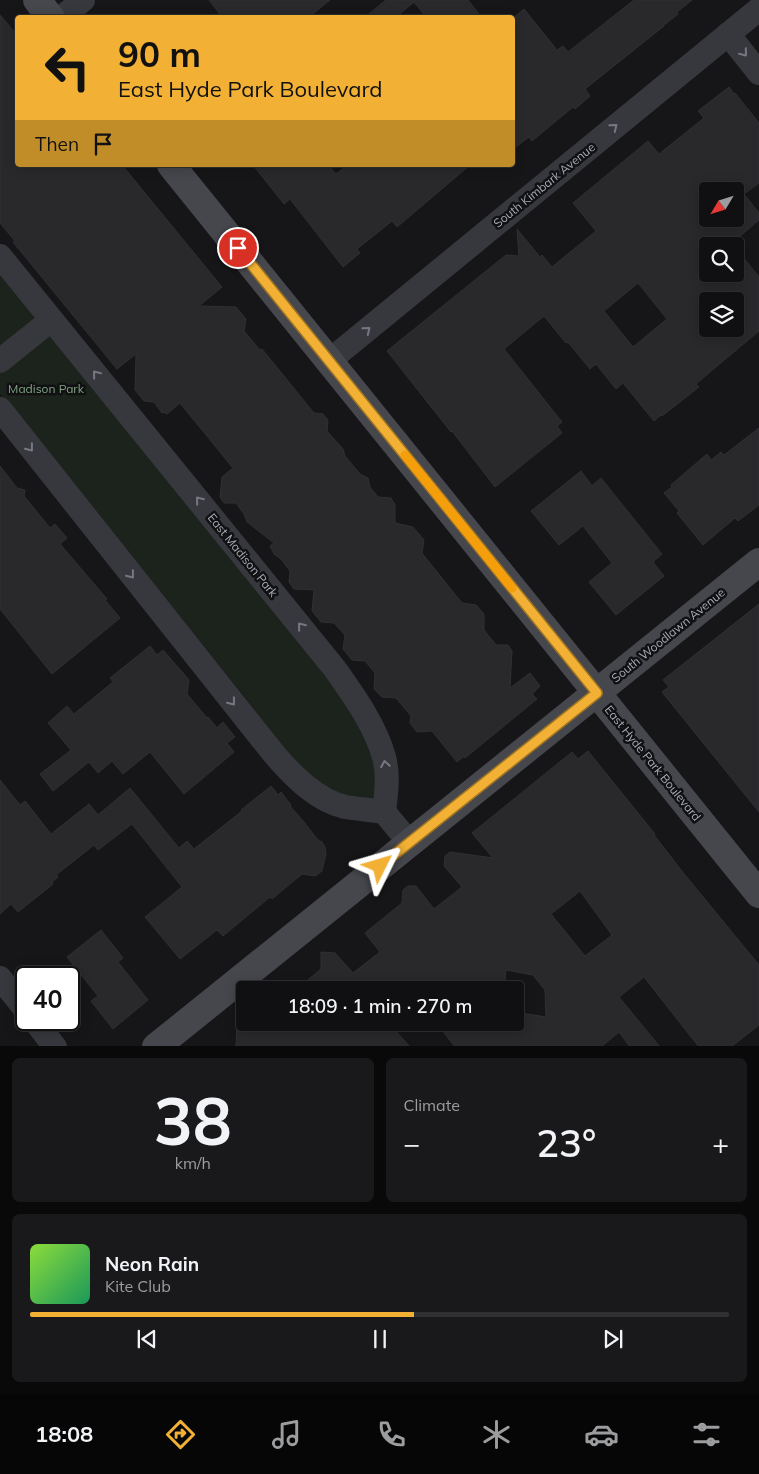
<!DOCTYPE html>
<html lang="en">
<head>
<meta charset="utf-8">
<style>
	:root { --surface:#101012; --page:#19191b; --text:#f1f3f6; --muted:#9c9d9f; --line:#303032; --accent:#f2b134 }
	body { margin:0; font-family:Mulish,sans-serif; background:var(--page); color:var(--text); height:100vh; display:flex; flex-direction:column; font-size:19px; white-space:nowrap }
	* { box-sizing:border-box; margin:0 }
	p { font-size:16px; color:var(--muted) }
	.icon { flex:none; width:28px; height:28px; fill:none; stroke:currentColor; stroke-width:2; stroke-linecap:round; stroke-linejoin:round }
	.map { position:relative; height:1046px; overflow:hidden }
	.panel { display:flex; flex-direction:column; gap:12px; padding:12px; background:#09090a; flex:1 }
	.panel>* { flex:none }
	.top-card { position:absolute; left:15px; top:15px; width:500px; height:152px; border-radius:5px; box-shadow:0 2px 12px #0003,0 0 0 1px var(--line); background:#f2b134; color:#111; overflow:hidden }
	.needle { width:32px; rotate:232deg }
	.fabs { position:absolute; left:699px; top:182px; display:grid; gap:10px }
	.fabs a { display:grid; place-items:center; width:45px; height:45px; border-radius:5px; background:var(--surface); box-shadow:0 2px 12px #0003,0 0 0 1px var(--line); font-size:25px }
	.speed { position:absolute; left:15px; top:966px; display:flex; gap:10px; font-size:25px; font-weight:700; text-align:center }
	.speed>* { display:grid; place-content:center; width:65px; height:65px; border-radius:50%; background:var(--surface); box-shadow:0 2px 12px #0003,0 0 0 1px var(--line); line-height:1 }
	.speed .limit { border:2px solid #111; border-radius:8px; background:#fff; color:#111 }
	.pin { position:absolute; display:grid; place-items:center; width:42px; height:42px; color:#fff; margin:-21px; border:2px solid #fff; border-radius:50%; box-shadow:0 1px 5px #0007 }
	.me { position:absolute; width:55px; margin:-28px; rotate:50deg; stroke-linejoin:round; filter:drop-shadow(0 0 4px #0008) }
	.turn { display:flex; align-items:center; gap:18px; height:105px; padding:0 20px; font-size:22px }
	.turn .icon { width:65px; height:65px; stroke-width:2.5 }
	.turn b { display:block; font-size:35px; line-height:42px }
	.then { display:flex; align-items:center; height:48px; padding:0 20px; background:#0003; gap:10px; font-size:19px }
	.big { font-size:38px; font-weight:600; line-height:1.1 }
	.panel .widget { flex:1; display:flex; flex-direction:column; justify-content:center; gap:8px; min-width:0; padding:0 18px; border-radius:8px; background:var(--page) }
	.panel .dial { align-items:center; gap:0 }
	.dial b { font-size:65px; line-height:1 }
	.song { display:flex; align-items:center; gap:15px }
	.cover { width:60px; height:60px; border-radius:8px; background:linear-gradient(135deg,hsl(90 70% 55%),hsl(150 70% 35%)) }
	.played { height:5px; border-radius:2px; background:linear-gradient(90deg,var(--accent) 55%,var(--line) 55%) }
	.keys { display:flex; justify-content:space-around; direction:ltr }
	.heat { display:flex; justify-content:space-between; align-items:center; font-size:28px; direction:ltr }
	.panel .tiles { flex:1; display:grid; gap:12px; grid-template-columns:1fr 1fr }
	.widget:last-child { grid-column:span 2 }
	.trip { position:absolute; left:236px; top:981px; width:288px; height:50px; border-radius:5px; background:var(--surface); box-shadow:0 2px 12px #0003,0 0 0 1px var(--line); font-weight:600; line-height:50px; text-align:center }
	.tab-bar { display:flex; height:80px; justify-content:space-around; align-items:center; background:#060607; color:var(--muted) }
	.tab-bar .icon { width:35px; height:35px }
	.tab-bar .on { color:var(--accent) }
	.tab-bar b { font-size:22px; color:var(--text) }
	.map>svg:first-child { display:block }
	.green { fill:#1c231d }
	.building { fill:#29292c; stroke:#303034; fill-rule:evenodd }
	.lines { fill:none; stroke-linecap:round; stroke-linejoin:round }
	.street { stroke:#37383d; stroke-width:24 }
	.secondary { stroke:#45474d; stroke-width:28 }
	.oneway { stroke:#757881 }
	.route-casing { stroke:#9d7322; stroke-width:12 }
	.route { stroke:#f2b134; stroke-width:9 }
	.slow { stroke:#f59e0b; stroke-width:9 }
	.labels { text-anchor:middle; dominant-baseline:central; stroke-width:5; stroke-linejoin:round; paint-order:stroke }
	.street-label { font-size:12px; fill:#a8adb8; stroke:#111113 }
	.park-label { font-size:12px; fill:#7fa381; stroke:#111113 }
</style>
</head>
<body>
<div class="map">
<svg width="759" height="1047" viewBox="0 0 759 1047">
	<rect width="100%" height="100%" fill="#161618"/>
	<!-- green -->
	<path class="green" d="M0,268l314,391 54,76 11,43 -6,24 -5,2 -41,-14 -30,-23 -53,-71 -244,-302z"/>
	<!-- building -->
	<g class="building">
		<path d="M209,0h121l-22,18h-85z"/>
		<path d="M386,0h82l14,18h-55l-13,-16 -19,16h-31z"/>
		<path d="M634,0h58l-15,12 1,2 -15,12h1l-79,63 5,7 -15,13 -2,-2 -41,34 -3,-4 -17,13v-131l12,-10 33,41 6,-4 5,6z"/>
		<path d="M0,15l18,21v129h104l100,122 -23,19 37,1 10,12 -2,12 16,19 2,-1 52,64 9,1 5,6 -1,11 16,18 2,7 15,18 8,4 2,9 8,10 13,1 4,7v18l18,4 11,13 -2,13 3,4 37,46 14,2 8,9v16l12,15h12l4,6 -2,37 20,-15 10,13 -8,8 5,5 -72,59 -1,-2 -7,6 -25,-31 -15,1 -7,-9 1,-7 -15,-18 -14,-1 -8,-8 1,-16 -10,-12 -13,-1 -9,-11 2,-14 -11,-12 -13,-1 -9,-11 2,-21 -20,-1 -5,-7 1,-11 -9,-12 -7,-5 -4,-8 4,-3 -27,-21 -3,-8 -8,-11h-12l-4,-6 2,-20 11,-9 -53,-65 -13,11 -3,-2 -2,1 -8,-11 -10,-1 -9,-11 1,-36 -19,15 -104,-127 2,-1 -15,-18z"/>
		<path d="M729,87l5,7 1,-1 24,30v60l-15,11 15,19v7l-27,23 3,3h-27v28h27v-27l24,30v54l-49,41 -14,12 3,3 -37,29 -1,-1 -7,6 -31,-38 -7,6 -20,-25 -6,5 -22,-27 -2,1 -22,-27 -40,33 58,73 -5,4 5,7 -67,54 -43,-56 -1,1 -64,-81 119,-96 13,1 -2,-27 23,28 2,-2 10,12 44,-36 -23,-28 75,-62 11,13 45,-36 -6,-7zM708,191h27v28h-27zM638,283l29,36 -34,28 -29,-36zM708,301h27v28h-27z"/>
		<path d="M253,165h75l8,9 12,-9h122l-73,62 -5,-6 -35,28 3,4 -17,14 -53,-68 -6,5z"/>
		<path d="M759,428v77l-21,16 -3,-3 -32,27 -26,-32 2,-2 -15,-18 8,-6 -1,-2 36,-31 4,6 10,-8 3,3z"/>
		<path d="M0,466l17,22 8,2 -1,6 26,32 5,-4 12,14 -7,6 47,55 -2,1 15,18 -68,56 -52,-65z"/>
		<path d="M581,471l11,15 9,-8 61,76 -9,8 11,14 -48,39 -27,-33 23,-19 -29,-37 -24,19 -28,-34z"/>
		<path d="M759,604v208l-97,-120 7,-5 -6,-7z"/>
		<path d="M150,646l7,9 6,-5 26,30 -2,14 20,24 1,-1 9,11 6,-6 12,15 -8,6 7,9 -50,42 -34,-42 -27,22 -11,-13 -14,12 -9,-11 -36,29 -13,-17 31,-24 -23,-27 19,-17 7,8 39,-32 -3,-4z"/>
		<path d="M588,751l67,83 -1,1 27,35 78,95v60l-28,22h-32l-55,-70 -25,20 41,50h-30l-11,-15 -18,15h-146l-19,-25h79v-10l31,5 -1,-27 -12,-15 -27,-5 -2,20h-208l25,-21v-17l14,1 18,20 27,-21 -15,-19 37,-30 1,-13 5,-4h8l18,23 28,-22 -18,-21 1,-10 5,-4 43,6 -21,-25 100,-81 6,7zM580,891l32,44 -27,21 -34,-42z"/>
		<path d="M0,780l20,25 5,-4 26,33 38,-30 9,11 32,-27 49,60 8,-7 7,8 48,-38 -1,-1 30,-24 7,9 3,-3 10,13 -1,1 14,16 13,17 5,3 3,5 1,7 -4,17 -7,5 -13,-2 -30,25 -2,-2 -47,39 -6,-6 -37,29 -35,-42 37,-30 -50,-63 -34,26 -4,-5 -38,30 2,2 -6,5 1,2 -35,28 -7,-8 -11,10z"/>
		<path d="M101,930l22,28 -5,4 30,38 -35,29 -22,-28 7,-5 -31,-39z"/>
		<path d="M237,1022h151l22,25h-174z"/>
	</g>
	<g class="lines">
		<!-- street -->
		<g class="street">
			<path d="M61,18l22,-18"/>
			<path d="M728,34l31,39"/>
			<path d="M0,256l335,413c19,27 40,56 49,88 5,18 2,37 0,55"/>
			<path d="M0,361l51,-41"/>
			<path d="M329,361l430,-352"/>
			<path d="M0,409l274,345c19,22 42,46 71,53 13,2 26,3 39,5l25,30"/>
			<path d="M0,978l26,32"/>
			<path d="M34,1020l21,27"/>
		</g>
		<!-- secondary -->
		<g class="secondary">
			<path d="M37,0l14,18"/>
			<path d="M171,165l588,729"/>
			<path d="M156,1047l603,-485"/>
		</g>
	</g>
	<!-- one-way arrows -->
	<defs><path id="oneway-chevron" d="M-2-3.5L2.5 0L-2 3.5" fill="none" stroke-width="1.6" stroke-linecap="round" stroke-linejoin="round" transform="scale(1.25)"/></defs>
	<g class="oneway">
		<use href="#oneway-chevron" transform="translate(744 53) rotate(51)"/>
		<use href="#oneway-chevron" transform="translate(614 127) rotate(-39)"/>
		<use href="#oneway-chevron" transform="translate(367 330) rotate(-39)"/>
		<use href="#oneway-chevron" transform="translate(96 374) rotate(-129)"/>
		<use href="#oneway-chevron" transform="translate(30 448) rotate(52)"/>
		<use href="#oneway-chevron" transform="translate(199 500) rotate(-129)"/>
		<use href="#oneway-chevron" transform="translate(131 575) rotate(52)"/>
		<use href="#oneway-chevron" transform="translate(301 626) rotate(-129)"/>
		<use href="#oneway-chevron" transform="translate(232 702) rotate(52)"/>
		<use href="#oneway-chevron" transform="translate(385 764) rotate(-100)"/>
	</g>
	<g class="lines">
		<!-- route casing -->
		<g class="route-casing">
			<path id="route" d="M238,248l359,445 -217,173"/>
		</g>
		<!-- route -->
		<use href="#route" class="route"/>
		<!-- slow -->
		<path class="slow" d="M405,455l107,133"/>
	</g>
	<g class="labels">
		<!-- street labels -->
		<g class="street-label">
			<text transform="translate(544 185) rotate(-39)">South Kimbark Avenue</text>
			<text transform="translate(243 555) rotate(51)">East Madison Park</text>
			<text transform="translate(668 635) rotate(-39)">South Woodlawn Avenue</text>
			<text transform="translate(653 763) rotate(51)">East Hyde Park Boulevard</text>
		</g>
		<!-- park labels -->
		<g class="park-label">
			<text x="46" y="388">Madison Park</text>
		</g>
	</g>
</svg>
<div class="fabs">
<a><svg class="needle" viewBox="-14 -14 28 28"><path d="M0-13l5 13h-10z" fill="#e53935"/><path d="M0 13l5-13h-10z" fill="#9c9d9f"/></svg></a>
<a><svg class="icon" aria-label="search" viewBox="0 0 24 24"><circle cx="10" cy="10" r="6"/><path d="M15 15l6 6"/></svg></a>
<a><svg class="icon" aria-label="layers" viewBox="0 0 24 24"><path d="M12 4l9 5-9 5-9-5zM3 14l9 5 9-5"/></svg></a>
</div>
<div class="speed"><div class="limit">40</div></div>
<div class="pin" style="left:238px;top:248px;background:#d93025"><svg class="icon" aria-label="arrive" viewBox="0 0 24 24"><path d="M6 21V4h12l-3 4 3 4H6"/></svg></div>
<svg class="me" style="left:380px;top:866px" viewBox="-20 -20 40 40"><path d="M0-17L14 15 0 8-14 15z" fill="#f2b134" stroke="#fff" stroke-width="4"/></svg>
<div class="trip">18:09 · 1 min · 270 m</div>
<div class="top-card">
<div class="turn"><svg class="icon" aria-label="left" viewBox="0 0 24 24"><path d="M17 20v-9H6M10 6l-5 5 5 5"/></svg><div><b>90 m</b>East Hyde Park Boulevard</div></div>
<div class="then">Then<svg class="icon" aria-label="arrive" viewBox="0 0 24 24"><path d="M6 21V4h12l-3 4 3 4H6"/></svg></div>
</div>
</div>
<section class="panel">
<div class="tiles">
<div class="widget dial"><b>38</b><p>km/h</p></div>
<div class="widget"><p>Climate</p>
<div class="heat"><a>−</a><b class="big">23°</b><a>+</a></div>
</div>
<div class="widget">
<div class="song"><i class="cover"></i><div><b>Neon Rain</b><p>Kite Club</p></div></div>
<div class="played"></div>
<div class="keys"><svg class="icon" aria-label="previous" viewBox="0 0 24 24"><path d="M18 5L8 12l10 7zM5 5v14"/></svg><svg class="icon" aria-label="pause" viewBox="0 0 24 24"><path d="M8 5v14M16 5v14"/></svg><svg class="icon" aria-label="next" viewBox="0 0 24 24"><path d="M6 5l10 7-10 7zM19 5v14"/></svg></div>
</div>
</div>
</section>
<nav class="tab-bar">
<b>18:08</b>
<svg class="icon on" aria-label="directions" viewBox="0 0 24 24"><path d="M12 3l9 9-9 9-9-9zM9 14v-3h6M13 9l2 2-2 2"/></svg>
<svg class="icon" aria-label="music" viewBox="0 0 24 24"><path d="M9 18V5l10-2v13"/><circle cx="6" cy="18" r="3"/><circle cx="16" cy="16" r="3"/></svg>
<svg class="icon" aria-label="phone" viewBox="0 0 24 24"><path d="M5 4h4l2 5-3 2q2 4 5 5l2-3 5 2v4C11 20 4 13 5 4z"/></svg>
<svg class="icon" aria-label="climate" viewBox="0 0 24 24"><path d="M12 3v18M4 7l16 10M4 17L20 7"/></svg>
<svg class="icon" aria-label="car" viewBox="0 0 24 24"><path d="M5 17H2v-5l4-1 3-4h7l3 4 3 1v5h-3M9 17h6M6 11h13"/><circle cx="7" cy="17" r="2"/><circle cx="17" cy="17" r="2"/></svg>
<svg class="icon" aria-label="filters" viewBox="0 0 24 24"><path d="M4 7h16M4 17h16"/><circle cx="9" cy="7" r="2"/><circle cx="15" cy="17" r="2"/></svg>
</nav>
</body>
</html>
